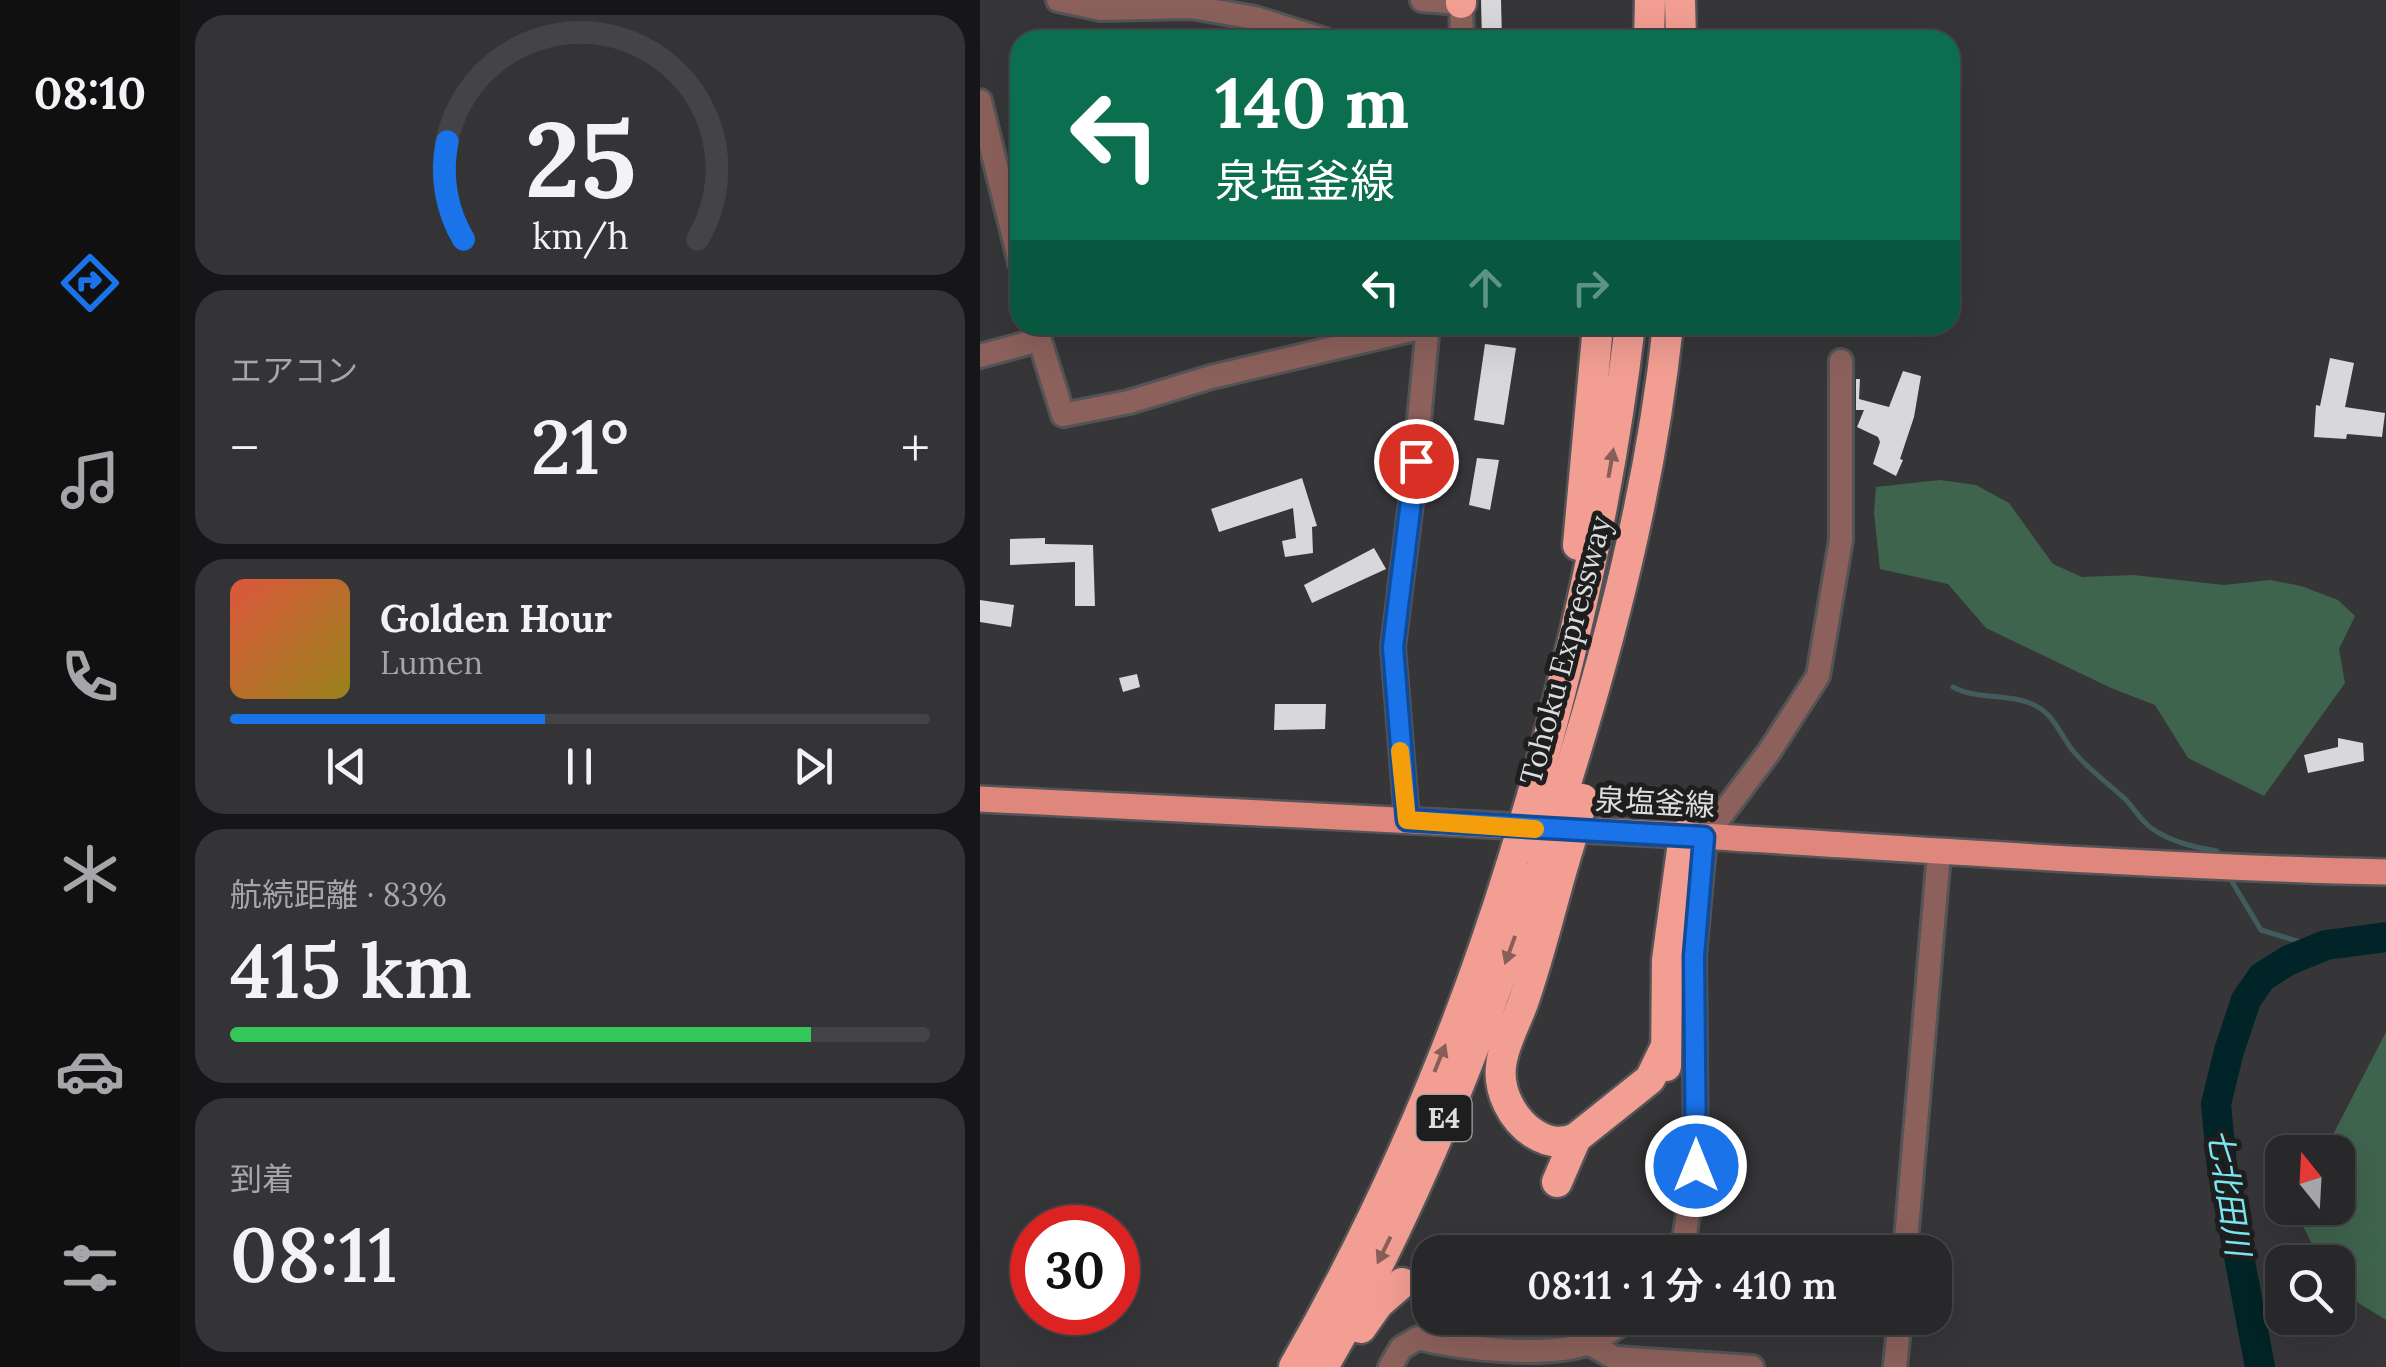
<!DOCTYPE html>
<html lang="ja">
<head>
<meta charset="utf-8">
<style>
	:root { --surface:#28282b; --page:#343437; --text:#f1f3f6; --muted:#a5a6a9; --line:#444447; --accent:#1a73e8 }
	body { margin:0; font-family:Lora,"Noto Sans JP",serif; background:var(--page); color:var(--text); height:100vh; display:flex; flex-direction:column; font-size:38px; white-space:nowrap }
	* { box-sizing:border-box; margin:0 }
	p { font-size:32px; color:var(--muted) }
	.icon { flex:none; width:55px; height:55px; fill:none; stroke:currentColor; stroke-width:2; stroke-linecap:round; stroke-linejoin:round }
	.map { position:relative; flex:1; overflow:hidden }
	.side { display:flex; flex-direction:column; gap:15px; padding:15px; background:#161618; width:800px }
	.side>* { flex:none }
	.top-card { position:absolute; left:30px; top:30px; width:950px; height:305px; border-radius:30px; box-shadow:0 10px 40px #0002,0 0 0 2px var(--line); background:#0b6e4f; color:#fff; overflow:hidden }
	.needle { width:65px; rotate:342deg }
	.fabs { position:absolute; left:1285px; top:1135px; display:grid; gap:20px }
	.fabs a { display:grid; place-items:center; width:90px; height:90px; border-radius:20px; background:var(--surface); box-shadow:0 10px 40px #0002,0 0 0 2px var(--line); font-size:50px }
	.speed { position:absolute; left:30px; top:1205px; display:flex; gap:20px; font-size:50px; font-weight:700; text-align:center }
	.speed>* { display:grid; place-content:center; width:130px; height:130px; border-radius:50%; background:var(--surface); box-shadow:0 10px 40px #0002,0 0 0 2px var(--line); line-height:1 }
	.speed .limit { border:15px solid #d22; background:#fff; color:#111 }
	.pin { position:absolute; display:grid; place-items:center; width:85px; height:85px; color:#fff; margin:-42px; border:5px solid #fff; border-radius:50%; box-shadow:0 2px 10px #0007 }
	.me { position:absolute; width:110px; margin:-55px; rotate:0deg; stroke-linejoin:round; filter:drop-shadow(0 0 8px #0008) }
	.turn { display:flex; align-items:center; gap:35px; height:210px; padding:0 40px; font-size:45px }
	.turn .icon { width:130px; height:130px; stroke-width:2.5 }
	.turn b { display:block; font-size:70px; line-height:85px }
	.lanes { display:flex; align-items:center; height:95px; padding:0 40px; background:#0003; justify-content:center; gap:50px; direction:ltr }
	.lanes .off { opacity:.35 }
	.big { font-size:75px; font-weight:600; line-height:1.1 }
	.side .tile { flex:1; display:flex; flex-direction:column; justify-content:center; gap:15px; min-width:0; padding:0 35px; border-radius:30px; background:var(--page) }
	.side .dial { align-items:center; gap:0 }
	.dial svg { height:260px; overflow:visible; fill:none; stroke:var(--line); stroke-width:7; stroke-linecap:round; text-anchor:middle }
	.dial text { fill:var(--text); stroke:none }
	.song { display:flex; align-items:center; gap:30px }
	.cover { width:120px; height:120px; border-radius:15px; background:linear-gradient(135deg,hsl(10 70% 55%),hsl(50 70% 35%)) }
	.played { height:10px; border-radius:5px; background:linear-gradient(90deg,var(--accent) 45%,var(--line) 45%) }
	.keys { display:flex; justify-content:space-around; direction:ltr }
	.heat { display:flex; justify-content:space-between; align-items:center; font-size:55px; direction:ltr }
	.charge { height:15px; border-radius:8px; background:linear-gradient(90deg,#34c759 83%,var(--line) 0) }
	.trip { position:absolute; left:432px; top:1235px; width:540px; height:100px; border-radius:30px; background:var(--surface); box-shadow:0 10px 40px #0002,0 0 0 2px var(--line); font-weight:600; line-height:100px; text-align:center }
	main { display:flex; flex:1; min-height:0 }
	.tabs { display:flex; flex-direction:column; width:180px; justify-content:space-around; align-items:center; background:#101011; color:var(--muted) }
	.tabs .icon { width:70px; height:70px }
	.tabs .selected { color:var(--accent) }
	.tabs b { font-size:45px; color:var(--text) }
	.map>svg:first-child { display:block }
	.green { fill:#3f644e }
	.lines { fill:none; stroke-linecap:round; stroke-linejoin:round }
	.stream { stroke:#425c5e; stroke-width:5 }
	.river { stroke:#002427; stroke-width:30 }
	.building { fill:#d8d8db }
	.minor-casing { stroke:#545457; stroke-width:28 }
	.major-casing { stroke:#545457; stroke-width:30 }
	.highway-casing { stroke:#545457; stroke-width:35 }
	.minor { stroke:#8c615b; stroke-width:22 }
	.major { stroke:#df877d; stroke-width:25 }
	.highway { stroke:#f39e93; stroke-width:30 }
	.highway-bridge-casing { stroke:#545457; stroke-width:35; stroke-linecap:butt }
	.highway-bridge { stroke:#f39e93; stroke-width:30 }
	.oneway { fill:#885e59 }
	.route-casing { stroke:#114b97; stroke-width:25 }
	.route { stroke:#1a73e8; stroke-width:18 }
	.slow { stroke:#f59e0b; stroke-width:18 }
	.labels { text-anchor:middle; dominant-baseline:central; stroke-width:10; stroke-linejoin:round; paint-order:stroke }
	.shield { fill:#1e1e1f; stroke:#a4a4a5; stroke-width:2.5 }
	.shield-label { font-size:28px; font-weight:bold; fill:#dddddf }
	.street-label { font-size:30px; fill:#dddddf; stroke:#1e1e1f }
	.water-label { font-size:32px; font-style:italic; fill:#7be5f0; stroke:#1e1e1f }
</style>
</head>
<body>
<main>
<nav class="tabs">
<b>08:10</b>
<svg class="icon selected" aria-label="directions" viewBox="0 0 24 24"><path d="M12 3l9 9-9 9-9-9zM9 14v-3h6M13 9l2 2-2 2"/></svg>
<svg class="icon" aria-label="music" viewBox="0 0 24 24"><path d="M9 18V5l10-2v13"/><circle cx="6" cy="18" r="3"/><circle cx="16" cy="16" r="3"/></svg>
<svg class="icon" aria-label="phone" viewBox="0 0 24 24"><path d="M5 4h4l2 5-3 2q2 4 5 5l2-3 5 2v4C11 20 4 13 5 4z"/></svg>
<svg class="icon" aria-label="climate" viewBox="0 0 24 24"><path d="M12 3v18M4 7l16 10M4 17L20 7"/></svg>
<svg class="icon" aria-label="car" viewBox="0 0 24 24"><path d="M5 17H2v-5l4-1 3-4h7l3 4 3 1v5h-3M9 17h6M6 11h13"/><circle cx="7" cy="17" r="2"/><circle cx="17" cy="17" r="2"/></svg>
<svg class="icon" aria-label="filters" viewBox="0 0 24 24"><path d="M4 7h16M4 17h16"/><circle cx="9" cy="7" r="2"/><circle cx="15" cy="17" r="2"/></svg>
</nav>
<section class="side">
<div class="tile dial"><svg viewBox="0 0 100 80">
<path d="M14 69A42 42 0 1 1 86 69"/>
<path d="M14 69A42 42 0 0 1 9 39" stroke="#1a73e8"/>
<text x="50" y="56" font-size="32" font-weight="700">25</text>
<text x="50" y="72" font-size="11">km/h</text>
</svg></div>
<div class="tile"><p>エアコン</p>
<div class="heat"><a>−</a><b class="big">21°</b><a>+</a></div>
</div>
<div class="tile">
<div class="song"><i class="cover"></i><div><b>Golden Hour</b><p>Lumen</p></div></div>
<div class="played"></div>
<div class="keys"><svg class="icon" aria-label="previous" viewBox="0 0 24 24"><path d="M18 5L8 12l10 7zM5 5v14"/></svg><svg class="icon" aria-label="pause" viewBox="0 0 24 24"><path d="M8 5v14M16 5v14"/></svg><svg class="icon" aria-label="next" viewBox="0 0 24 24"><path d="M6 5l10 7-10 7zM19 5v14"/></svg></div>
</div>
<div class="tile"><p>航続距離 · 83%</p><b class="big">415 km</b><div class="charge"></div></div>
<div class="tile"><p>到着</p><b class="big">08:11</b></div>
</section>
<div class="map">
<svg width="1406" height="1367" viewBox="0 0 1406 1367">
	<rect width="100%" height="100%" fill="#363639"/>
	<!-- green -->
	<g class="green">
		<path d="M960,480l36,5 33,18 44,61 29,13 51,-2 91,10 46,-5 31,6 37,14 17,16 -16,33 6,34 -81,113 -76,-38 -33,-53 -44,-17 -125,-60 -38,-44 -68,-15 -6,-56 2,-26z"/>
		<path d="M1406,1032v288l-42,-26 -6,-8v-24h-17l-21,-42v-12h38v-56h-14z"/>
	</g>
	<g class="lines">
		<!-- stream -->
		<g class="stream">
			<path d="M973,687c25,14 65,5 88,22 14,9 22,30 33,43 15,18 34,31 51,47 9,9 16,22 26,29 20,14 42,19 66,23l2,5"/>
			<path d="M1248,875l33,55 59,18"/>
		</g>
		<!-- river -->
		<path class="river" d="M1280,1367l-38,-200 -6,-63 13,-53 17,-51 16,-23 27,-17 37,-15 60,-8"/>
	</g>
	<!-- building -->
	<g class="building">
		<path d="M501,0h20l1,40h-20z"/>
		<path d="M505,344l31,4 -12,77 -30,-5z"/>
		<path d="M1350,358l24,5 -9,44 40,6 -3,24 -35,-3 -1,5 -32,-2 2,-32 4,1z"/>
		<path d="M923,371l18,5 -7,41 -14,42 3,1 -7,16 -23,-12 7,-22 -2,-5 -21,-10 7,-17h-8v-31h4l-1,20 30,8z"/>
		<path d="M497,458l22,2 -9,50 -21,-5z"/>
		<path d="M322,478l15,48 -5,1 1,26 -28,4 -3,-16 14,-3 -3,-30 -74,24 -8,-23z"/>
		<path d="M65,538v6l48,1 2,61h-20v-44l-65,3v-26z"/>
		<path d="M394,548l12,21 -74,34 -8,-18z"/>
		<path d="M0,600l34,5 -3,22 -31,-5z"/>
		<path d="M157,674l3,13 -17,5 -4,-14z"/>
		<path d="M295,704h51l-1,25 -51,1z"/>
		<path d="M1358,738l25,5 1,18 -56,12 -4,-18 34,-8z"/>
	</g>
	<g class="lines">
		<!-- minor casing -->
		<g class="minor-casing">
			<g id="minor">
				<path d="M78,0l43,9 90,-2 64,11 70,22"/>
				<path d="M442,0l39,3 1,37"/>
				<path d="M0,101l40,162"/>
				<path d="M55,325l28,90 66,-13 82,-25 217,-51"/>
				<path d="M0,356l59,-16"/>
				<path d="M427,820l-14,-173 19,-152 16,-170"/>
				<path d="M702,1252l14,-86 -2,-210 11,-119 64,-85 49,-76 23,-136v-179"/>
				<path d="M925,1252l34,-399"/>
				<path d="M608,1343l27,15 137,9"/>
				<path d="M410,1367l11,-19 17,-10c43,11 130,20 171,5 14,-5 28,-17 40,-25"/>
				<path d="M915,1367l5,-49"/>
			</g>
		</g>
		<!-- major casing -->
		<g class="major-casing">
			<path id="major" d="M0,799c234,13 469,22 703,36 234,14 468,32 703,37"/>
		</g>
		<!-- highway casing -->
		<g class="highway-casing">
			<g id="highway">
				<path d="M481,0v3"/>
				<path d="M700,0l1,40"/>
				<path d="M669,40l1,-40"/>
				<path d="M598,545l20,-220"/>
				<path d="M552,796c45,-155 79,-310 98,-471"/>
				<path d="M581,799c49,-155 90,-312 107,-474"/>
				<path d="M585,859c-14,47 -25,95 -41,141 -7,21 -21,44 -23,66 -3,25 11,53 32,67 14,9 27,12 43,5l74,-59 16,-33"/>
				<path d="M686,1066l1,-106 17,-125"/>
				<path d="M577,1182l19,-44"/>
				<path d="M381,1328l17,-24 24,-21"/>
				<path d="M314,1367c91,-159 165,-333 219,-508"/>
				<path d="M343,1367c93,-159 160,-335 219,-508"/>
			</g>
		</g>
		<!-- minor -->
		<use href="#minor" class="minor"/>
		<!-- major -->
		<use href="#major" class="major"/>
		<!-- highway -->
		<use href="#highway" class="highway"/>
		<!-- highway-bridge casing -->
		<g class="highway-bridge-casing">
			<g id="highway-bridge">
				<path d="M533,859l19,-63"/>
				<path d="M562,859l19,-60"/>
				<path d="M585,859l18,-60"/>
			</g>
		</g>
		<!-- highway-bridge -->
		<use href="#highway-bridge" class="highway-bridge"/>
	</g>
	<!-- one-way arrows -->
	<defs><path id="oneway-solid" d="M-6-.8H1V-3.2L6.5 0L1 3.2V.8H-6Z" transform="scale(2.5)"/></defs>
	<g class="oneway">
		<use href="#oneway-solid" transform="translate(631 463) rotate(-80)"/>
		<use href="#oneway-solid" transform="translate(530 950) rotate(110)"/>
		<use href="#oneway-solid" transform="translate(460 1058) rotate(-68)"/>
		<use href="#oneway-solid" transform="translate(404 1250) rotate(116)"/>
	</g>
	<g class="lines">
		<!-- route casing -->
		<g class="route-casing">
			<path id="route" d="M436,461l-23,186 14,173 297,17 -10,119 2,210"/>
		</g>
		<!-- route -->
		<use href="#route" class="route"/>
		<!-- slow -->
		<path class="slow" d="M420,751l7,69 128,9"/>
	</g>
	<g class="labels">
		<!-- shield labels -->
		<rect class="shield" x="436.5" y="1095" width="55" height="46" rx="8"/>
		<g class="shield-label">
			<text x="464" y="1118">E4</text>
		</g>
		<!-- street labels -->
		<g class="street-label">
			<text transform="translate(585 650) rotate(-75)">Tohoku Expressway</text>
			<text transform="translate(675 802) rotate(3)">泉塩釜線</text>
		</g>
		<!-- water labels -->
		<g class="water-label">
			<text transform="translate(1249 1192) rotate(81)">七北田川</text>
		</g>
	</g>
</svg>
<div class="fabs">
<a><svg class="needle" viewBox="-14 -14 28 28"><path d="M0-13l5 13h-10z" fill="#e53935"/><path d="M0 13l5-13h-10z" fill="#a5a6a9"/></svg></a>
<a><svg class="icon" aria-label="search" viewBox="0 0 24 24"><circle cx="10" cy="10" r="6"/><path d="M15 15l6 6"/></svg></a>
</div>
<div class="speed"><div class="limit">30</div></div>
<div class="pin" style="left:436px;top:461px;background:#d93025"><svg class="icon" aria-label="arrive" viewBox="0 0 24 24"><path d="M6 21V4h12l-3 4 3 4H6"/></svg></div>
<svg class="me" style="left:716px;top:1166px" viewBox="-20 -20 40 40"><circle r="17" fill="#1a73e8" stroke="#fff" stroke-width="3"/><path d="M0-11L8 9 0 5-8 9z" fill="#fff"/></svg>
<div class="trip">08:11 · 1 分 · 410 m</div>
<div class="top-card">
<div class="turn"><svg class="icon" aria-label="left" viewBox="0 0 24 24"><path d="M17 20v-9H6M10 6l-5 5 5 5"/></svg><div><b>140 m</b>泉塩釜線</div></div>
<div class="lanes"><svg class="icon" aria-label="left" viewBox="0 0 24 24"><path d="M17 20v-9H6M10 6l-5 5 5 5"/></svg><svg class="icon off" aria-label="ahead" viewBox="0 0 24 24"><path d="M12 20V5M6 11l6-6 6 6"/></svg><svg class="icon off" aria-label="right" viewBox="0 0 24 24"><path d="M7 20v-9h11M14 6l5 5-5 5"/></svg></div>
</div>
</div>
</main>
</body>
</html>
